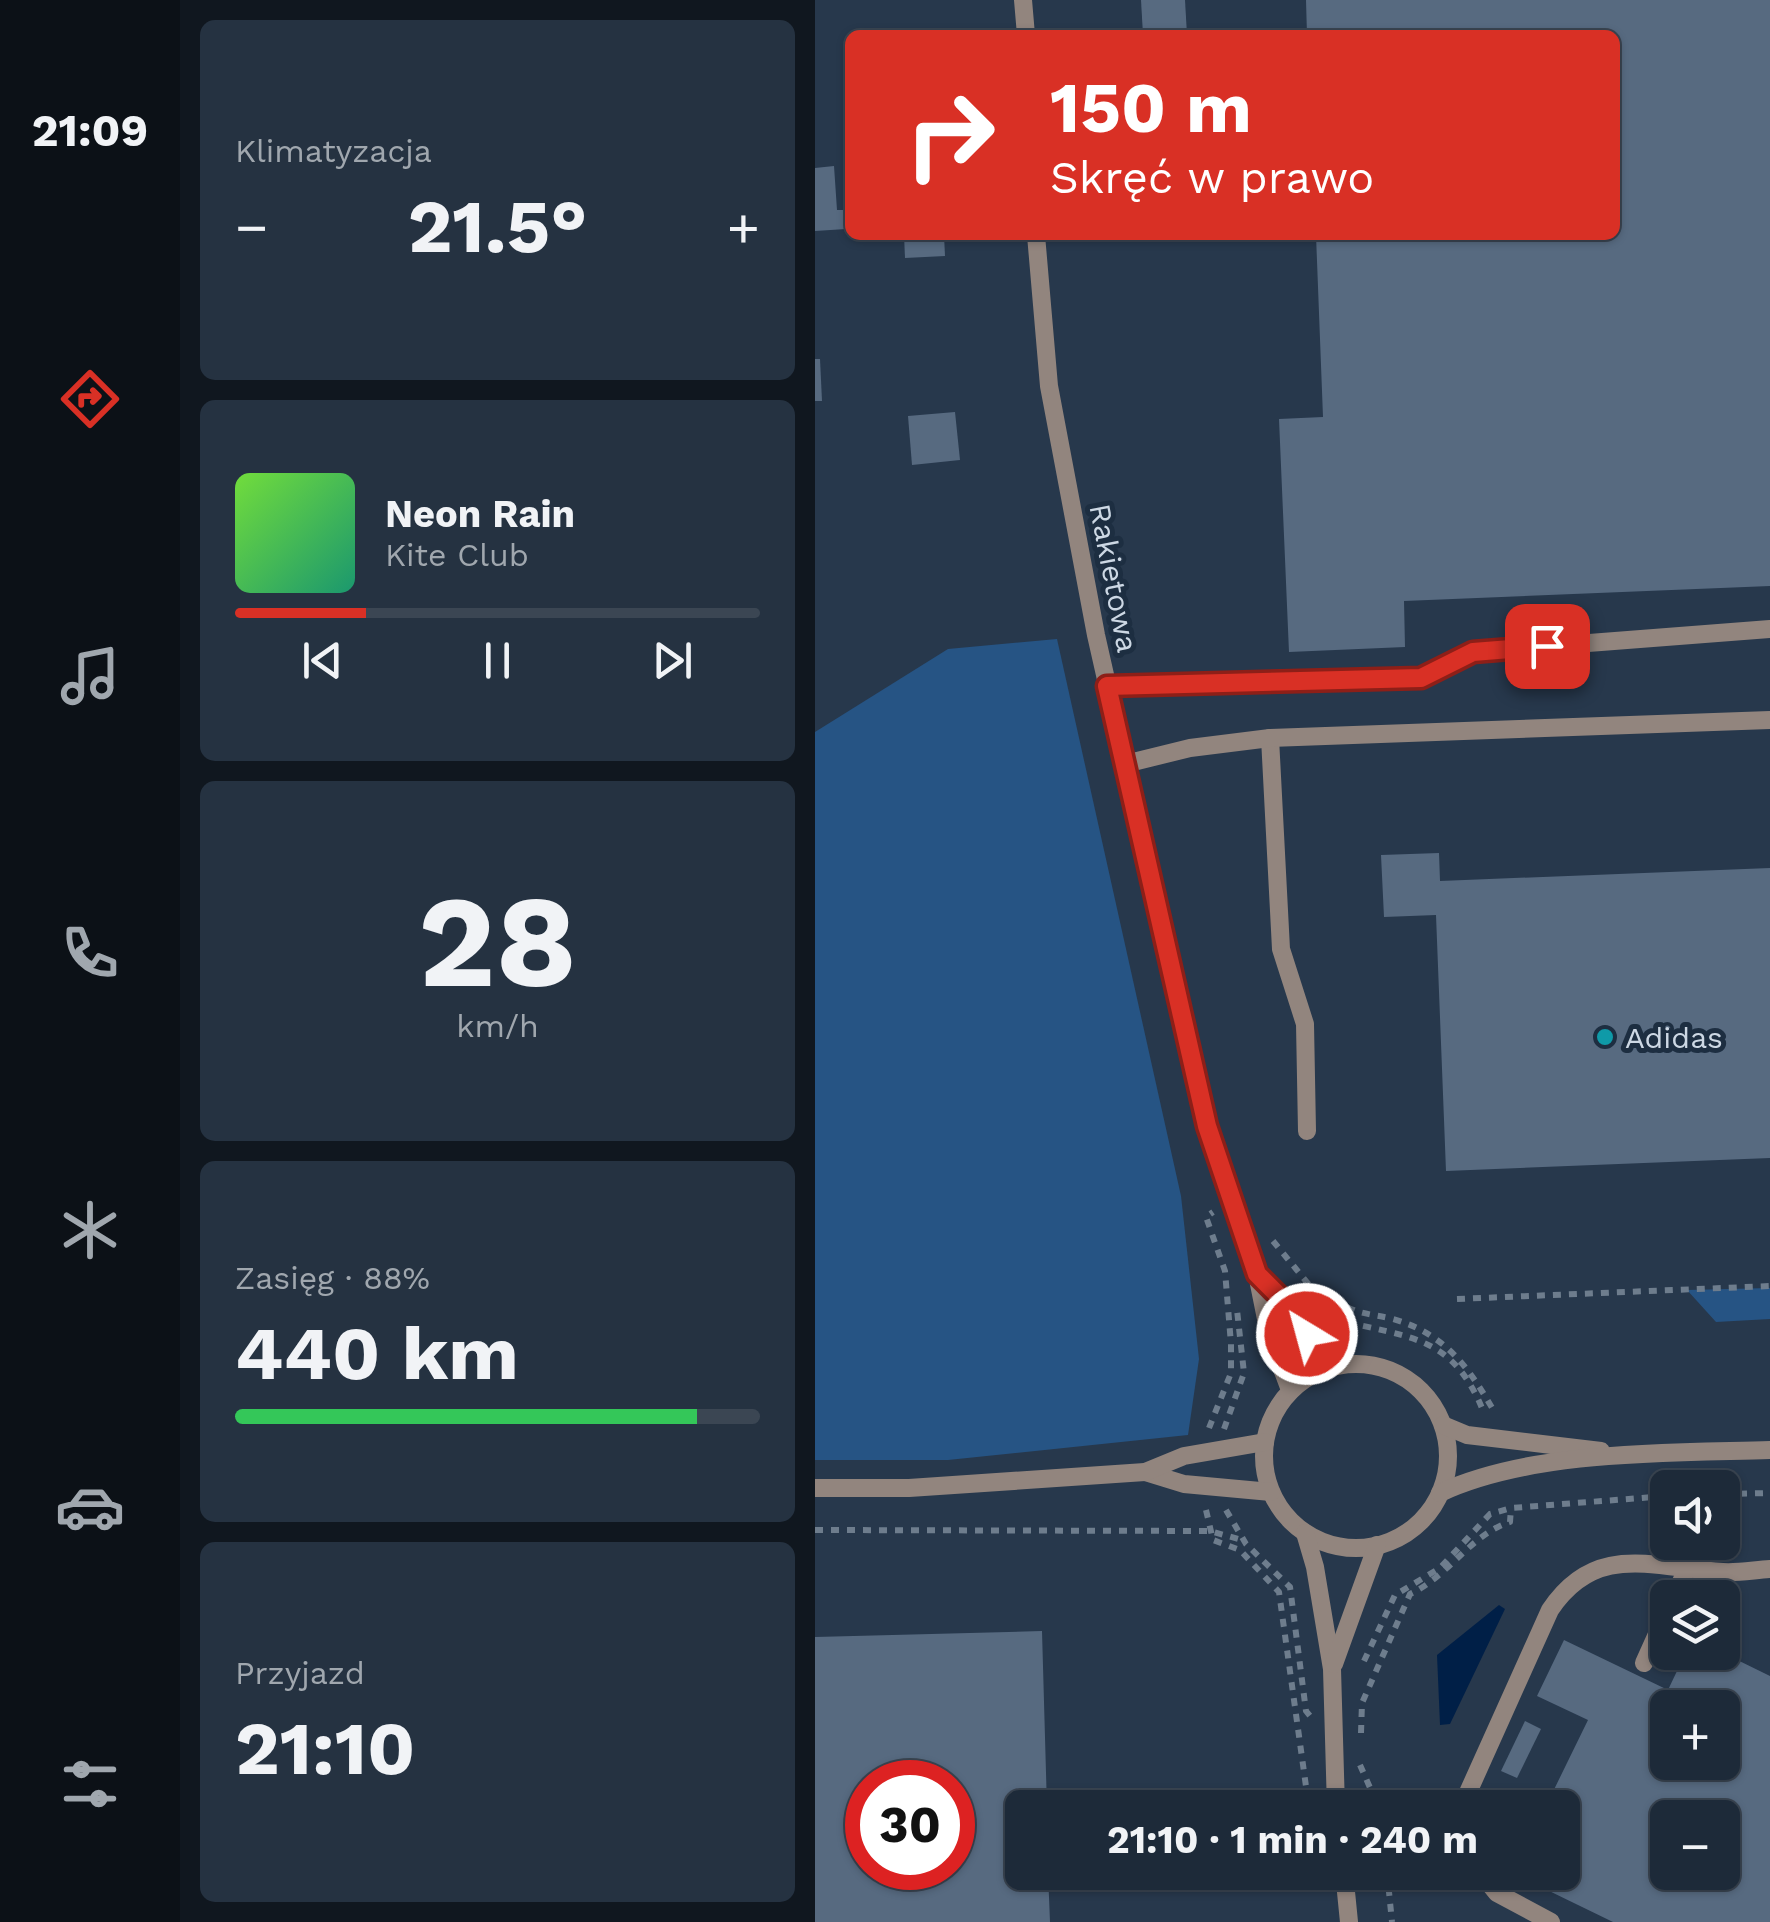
<!DOCTYPE html>
<html lang="pl">
<head>
<meta charset="utf-8">
<style>
	:root { --surface:#1d2a39; --page:#253241; --text:#f1f3f6; --muted:#a0a7ae; --line:#3b4653; --accent:#d93025 }
	body { margin:0; font-family:"Work Sans",sans-serif; background:var(--page); color:var(--text); height:100vh; display:flex; flex-direction:column; font-size:38px; white-space:nowrap }
	* { box-sizing:border-box; margin:0 }
	p { font-size:32px; color:var(--muted) }
	.icon { flex:none; width:55px; height:55px; fill:none; stroke:currentColor; stroke-width:2; stroke-linecap:round; stroke-linejoin:round }
	.map { position:relative; flex:1; overflow:hidden }
	.drawer { display:flex; flex-direction:column; gap:20px; padding:20px; background:#10171f; width:635px }
	.drawer>* { flex:none }
	.guide { position:absolute; left:30px; top:30px; width:775px; height:210px; border-radius:15px; box-shadow:0 2px 8px #0004,0 0 0 2px var(--line); background:#d93025; color:#fff; overflow:hidden }
	.controls { position:absolute; left:835px; top:1470px; display:grid; gap:20px }
	.controls a { display:grid; place-items:center; width:90px; height:90px; border-radius:15px; background:var(--surface); box-shadow:0 2px 8px #0004,0 0 0 2px var(--line); font-size:50px }
	.speed { position:absolute; left:30px; top:1760px; display:flex; gap:20px; font-size:50px; font-weight:700; text-align:center }
	.speed>* { display:grid; place-content:center; width:130px; height:130px; border-radius:50%; background:var(--surface); box-shadow:0 2px 8px #0004,0 0 0 2px var(--line); line-height:1 }
	.speed .limit { border:15px solid #d22; background:#fff; color:#111 }
	.pin { position:absolute; display:grid; place-items:center; width:85px; height:85px; color:#fff; margin:-42px; border-radius:20px; box-shadow:0 5px 15px #0006 }
	.me { position:absolute; width:110px; margin:-55px; rotate:323deg; stroke-linejoin:round; filter:drop-shadow(0 0 8px #0008) }
	.turn { display:flex; align-items:center; gap:35px; height:210px; padding:0 40px; font-size:45px }
	.turn .icon { width:130px; height:130px; stroke-width:2.5 }
	.turn b { display:block; font-size:70px; line-height:85px }
	.big { font-size:75px; font-weight:700; line-height:1.1 }
	.drawer .tile { flex:1; display:flex; flex-direction:column; justify-content:center; gap:15px; min-width:0; padding:0 35px; border-radius:15px; background:var(--page) }
	.drawer .dial { align-items:center; gap:0 }
	.dial b { font-size:130px; line-height:1 }
	.song { display:flex; align-items:center; gap:30px }
	.cover { width:120px; height:120px; border-radius:15px; background:linear-gradient(135deg,hsl(100 70% 55%),hsl(160 70% 35%)) }
	.played { height:10px; border-radius:5px; background:linear-gradient(90deg,var(--accent) 25%,var(--line) 25%) }
	.keys { display:flex; justify-content:space-around; direction:ltr }
	.heat { display:flex; justify-content:space-between; align-items:center; font-size:55px; direction:ltr }
	.charge { height:15px; border-radius:8px; background:linear-gradient(90deg,#34c759 88%,var(--line) 0) }
	.trip { position:absolute; left:190px; top:1790px; width:575px; height:100px; border-radius:15px; background:var(--surface); box-shadow:0 2px 8px #0004,0 0 0 2px var(--line); font-weight:700; line-height:100px; text-align:center }
	main { display:flex; flex:1; min-height:0 }
	.tab-bar { display:flex; flex-direction:column; width:180px; justify-content:space-around; align-items:center; background:#0c1117; color:var(--muted) }
	.tab-bar .icon { width:70px; height:70px }
	.tab-bar .selected { color:var(--accent) }
	.tab-bar b { font-size:45px; color:var(--text) }
	.map>svg:first-child { display:block }
	.green { fill:#265484 }
	.water { fill:#001f47 }
	.building { fill:#576a80; fill-rule:evenodd }
	.lines { fill:none; stroke-linecap:round; stroke-linejoin:round }
	.path { stroke:#6e7d8d; stroke-width:6; stroke-dasharray:8 8; stroke-linecap:butt }
	.minor { stroke:#92857e; stroke-width:18 }
	.route-casing { stroke:#8d1f18; stroke-width:25 }
	.route { stroke:#d93025; stroke-width:18 }
	.culture-dot { fill:#0f9aa8; stroke:#1d2e41; stroke-width:4 }
	.labels { text-anchor:middle; dominant-baseline:central; stroke-width:10; stroke-linejoin:round; paint-order:stroke }
	.street-label { font-size:30px; fill:#cdd8e4; stroke:#1d2e41 }
	.poi-label { font-size:30px; fill:#cdd8e4; stroke:#1d2e41; text-anchor:start }
</style>
</head>
<body>
<main>
<nav class="tab-bar">
<b>21:09</b>
<svg class="icon selected" aria-label="directions" viewBox="0 0 24 24"><path d="M12 3l9 9-9 9-9-9zM9 14v-3h6M13 9l2 2-2 2"/></svg>
<svg class="icon" aria-label="music" viewBox="0 0 24 24"><path d="M9 18V5l10-2v13"/><circle cx="6" cy="18" r="3"/><circle cx="16" cy="16" r="3"/></svg>
<svg class="icon" aria-label="phone" viewBox="0 0 24 24"><path d="M5 4h4l2 5-3 2q2 4 5 5l2-3 5 2v4C11 20 4 13 5 4z"/></svg>
<svg class="icon" aria-label="climate" viewBox="0 0 24 24"><path d="M12 3v18M4 7l16 10M4 17L20 7"/></svg>
<svg class="icon" aria-label="car" viewBox="0 0 24 24"><path d="M5 17H2v-5l4-1 3-4h7l3 4 3 1v5h-3M9 17h6M6 11h13"/><circle cx="7" cy="17" r="2"/><circle cx="17" cy="17" r="2"/></svg>
<svg class="icon" aria-label="filters" viewBox="0 0 24 24"><path d="M4 7h16M4 17h16"/><circle cx="9" cy="7" r="2"/><circle cx="15" cy="17" r="2"/></svg>
</nav>
<section class="drawer">
<div class="tile"><p>Klimatyzacja</p>
<div class="heat"><a>−</a><b class="big">21.5°</b><a>+</a></div>
</div>
<div class="tile">
<div class="song"><i class="cover"></i><div><b>Neon Rain</b><p>Kite Club</p></div></div>
<div class="played"></div>
<div class="keys"><svg class="icon" aria-label="previous" viewBox="0 0 24 24"><path d="M18 5L8 12l10 7zM5 5v14"/></svg><svg class="icon" aria-label="pause" viewBox="0 0 24 24"><path d="M8 5v14M16 5v14"/></svg><svg class="icon" aria-label="next" viewBox="0 0 24 24"><path d="M6 5l10 7-10 7zM19 5v14"/></svg></div>
</div>
<div class="tile dial"><b>28</b><p>km/h</p></div>
<div class="tile"><p>Zasięg · 88%</p><b class="big">440 km</b><div class="charge"></div></div>
<div class="tile"><p>Przyjazd</p><b class="big">21:10</b></div>
</section>
<div class="map">
<svg width="955" height="1922" viewBox="0 0 955 1922">
	<rect width="100%" height="100%" fill="#27384c"/>
	<!-- green -->
	<g class="green">
		<path d="M242,639l124,557 18,163 -11,76 -240,25h-133v-728l133,-83z"/>
		<path d="M955,1288v31l-54,3 -29,-32z"/>
	</g>
	<!-- water -->
	<path class="water" d="M684,1605l6,4 -55,115 -10,1 -3,-70z"/>
	<!-- building -->
	<g class="building">
		<path d="M326,0h44l2,35h-44z"/>
		<path d="M491,0h464v586l-366,15 1,46 -116,5 -10,-233 44,-2 -7,-182h299v-200h-308z"/>
		<path d="M19,166l3,44h7l2,19 -31,2v-63z"/>
		<path d="M89,235h40l1,21 -40,2z"/>
		<path d="M0,359h5l2,42h-7z"/>
		<path d="M140,412l5,48 -48,5 -4,-49z"/>
		<path d="M624,853l1,28 330,-13v290l-324,13 -10,-256 -52,2 -3,-62z"/>
		<path d="M227,1631l5,177h-24v64h25l2,50h-235v-285zM52,1782h86v86h-86z"/>
		<path d="M749,1640l104,50 18,-38h35l49,24v246h-157l-103,-50h53v-64h-18l43,-88 -51,-24zM852,1708h56v54h-56zM852,1818h56v54h-56z"/>
		<path d="M710,1721l16,8 -24,49 -16,-7z"/>
	</g>
	<g class="lines">
		<!-- path -->
		<g class="path">
			<path d="M458,1241l65,79c70,18 115,14 146,93"/>
			<path d="M519,1298c20,17 35,15 59,21 53,15 77,50 102,94"/>
			<path d="M642,1299l313,-13"/>
			<path d="M394,1428l22,-55v-29l-6,-73 -19,-54 7,-5"/>
			<path d="M409,1429l20,-56 -7,-63"/>
			<path d="M908,1494l47,-1"/>
			<path d="M391,1510l7,30 27,10 39,42 30,216"/>
			<path d="M411,1510l20,34 44,43 16,124 4,5"/>
			<path d="M0,1530l395,1 32,9"/>
			<path d="M549,1661l31,-66 45,-27 50,-54 21,-6 156,-12"/>
			<path d="M546,1733l1,-30 48,-109c38,-17 61,-60 100,-72l1,-14"/>
			<path d="M545,1765l19,43"/>
			<path d="M572,1872l5,50"/>
		</g>
		<!-- minor -->
		<g class="minor">
			<path d="M208,0l3,35"/>
			<path d="M221,235l13,151 47,249 111,491 50,148 12,60 21,56"/>
			<path d="M292,686l314,-8 52,-26 297,-23"/>
			<path d="M455,738l11,211 24,75 2,107"/>
			<path d="M310,764l65,-16 80,-10 500,-18"/>
			<path d="M442,1275l43,42 7,17 34,30"/>
			<circle cx="541" cy="1456" r="92"/>
			<path d="M628,1425l24,10 134,16"/>
			<path d="M330,1472l39,12 87,8"/>
			<path d="M0,1488h94l236,-16 39,-16 81,-14"/>
			<path d="M625,1493c92,-43 229,-40 330,-43"/>
			<path d="M490,1533l10,34 17,102 4,139"/>
			<path d="M859,1598l13,-30"/>
			<path d="M829,1663l23,-51"/>
			<path d="M519,1664l43,-119"/>
			<path d="M646,1808l89,-198c46,-69 104,-42 173,-38 15,1 31,-2 47,-3"/>
			<path d="M529,1872l5,50"/>
			<path d="M665,1872l17,21 54,29"/>
		</g>
	</g>
	<g class="lines">
		<!-- route casing -->
		<g class="route-casing">
			<path id="route" d="M492,1334l-7,-17 -43,-43 -50,-148 -100,-440 314,-8 52,-26 74,-6"/>
		</g>
		<!-- route -->
		<use href="#route" class="route"/>
	</g>
	<!-- markers -->
	<circle class="culture-dot" cx="790" cy="1037" r="10"/>
	<g class="labels">
		<!-- street labels -->
		<g class="street-label">
			<text transform="translate(299 578) rotate(79)">Rakietowa</text>
		</g>
		<!-- poi labels -->
		<g class="poi-label">
			<text x="810" y="1037">Adidas</text>
		</g>
	</g>
</svg>
<div class="controls">
<a><svg class="icon" aria-label="sound" viewBox="0 0 24 24"><path d="M4 9h4l5-4v14l-5-4H4zM17 9q2 3 0 6"/></svg></a>
<a><svg class="icon" aria-label="layers" viewBox="0 0 24 24"><path d="M12 4l9 5-9 5-9-5zM3 14l9 5 9-5"/></svg></a>
<a>+</a>
<a>−</a>
</div>
<div class="speed"><div class="limit">30</div></div>
<div class="pin" style="left:732px;top:646px;background:#d93025"><svg class="icon" aria-label="arrive" viewBox="0 0 24 24"><path d="M6 21V4h12l-3 4 3 4H6"/></svg></div>
<svg class="me" style="left:492px;top:1334px" viewBox="-20 -20 40 40"><circle r="17" fill="#d93025" stroke="#fff" stroke-width="3"/><path d="M0-11L8 9 0 5-8 9z" fill="#fff"/></svg>
<div class="trip">21:10 · 1 min · 240 m</div>
<div class="guide">
<div class="turn"><svg class="icon" aria-label="right" viewBox="0 0 24 24"><path d="M7 20v-9h11M14 6l5 5-5 5"/></svg><div><b>150 m</b>Skręć w prawo</div></div>
</div>
</div>
</main>
</body>
</html>
